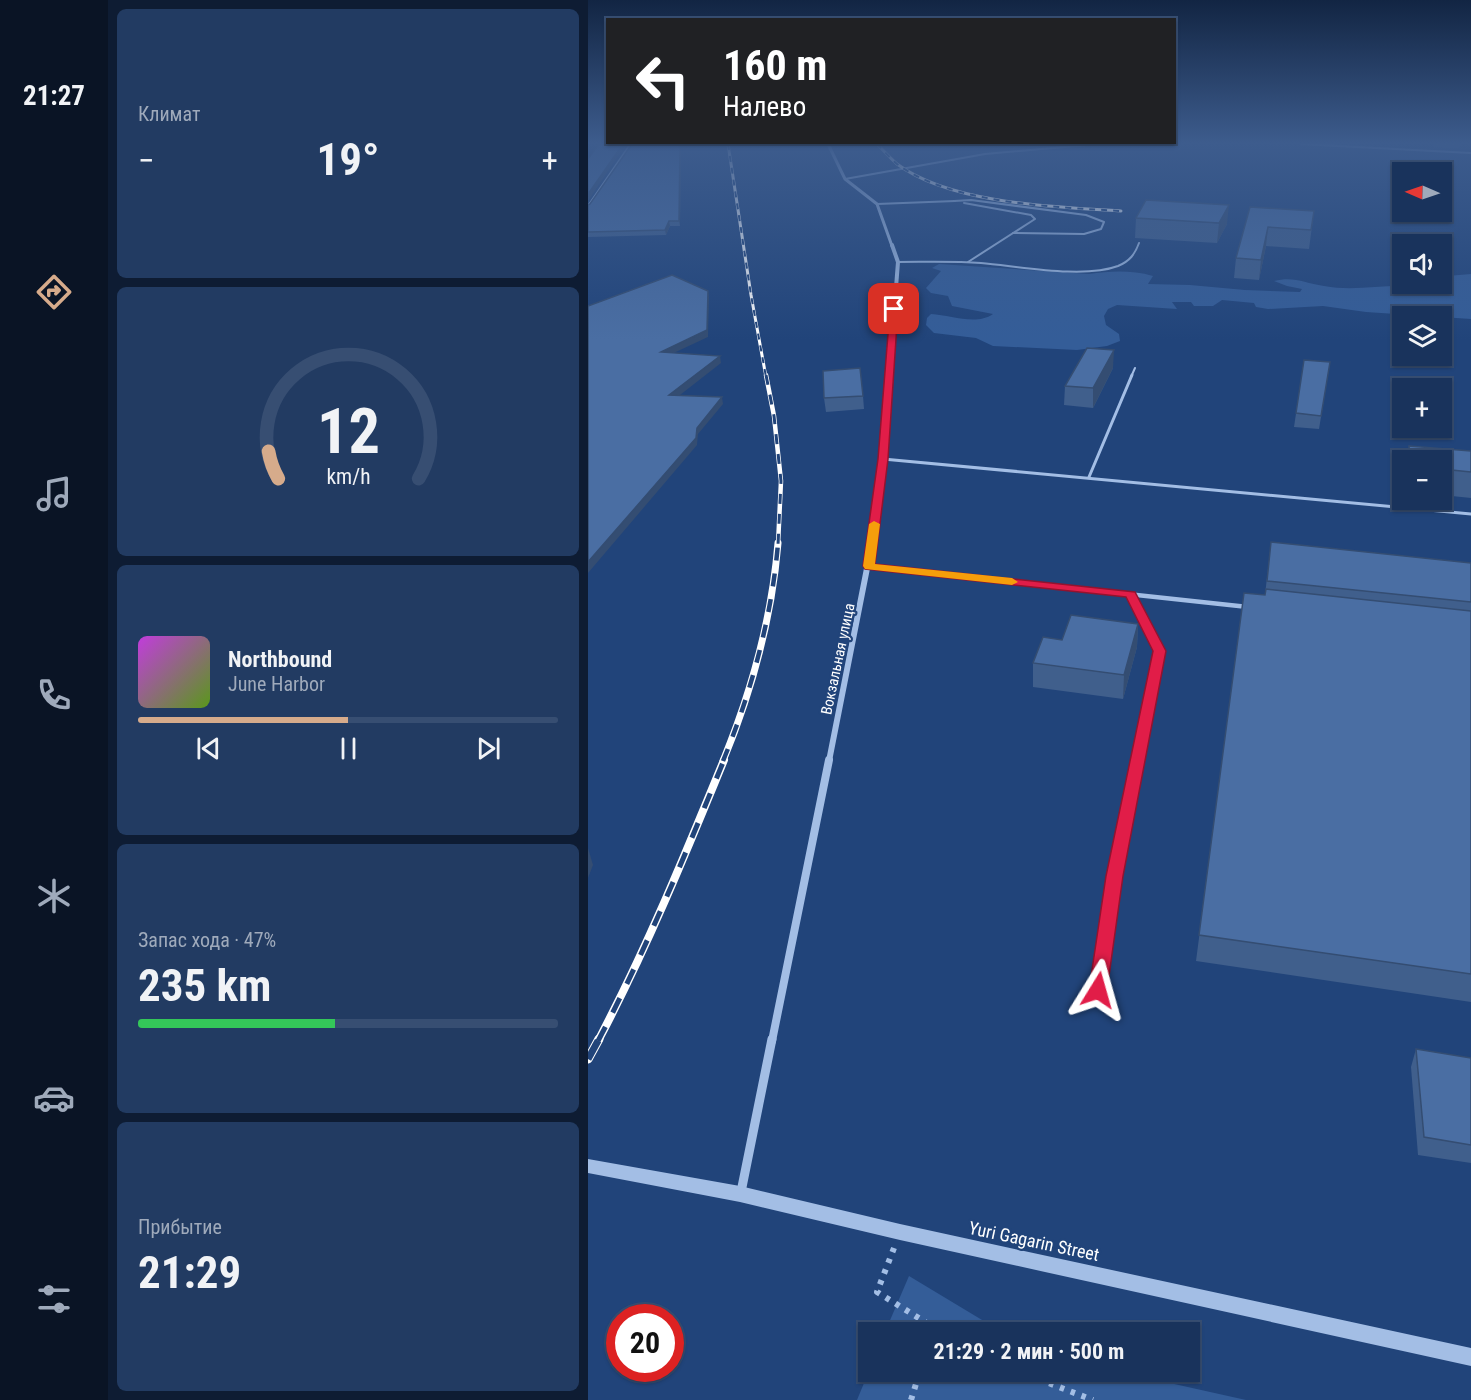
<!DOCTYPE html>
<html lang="ru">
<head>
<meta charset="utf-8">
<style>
	:root { --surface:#19335c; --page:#223b62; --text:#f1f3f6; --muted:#9faabb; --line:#374e72; --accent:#d6ab8b }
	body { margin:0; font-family:"Roboto Condensed",sans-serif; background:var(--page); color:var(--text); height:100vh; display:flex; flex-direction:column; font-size:22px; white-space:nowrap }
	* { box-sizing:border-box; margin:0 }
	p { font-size:20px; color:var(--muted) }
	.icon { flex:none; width:33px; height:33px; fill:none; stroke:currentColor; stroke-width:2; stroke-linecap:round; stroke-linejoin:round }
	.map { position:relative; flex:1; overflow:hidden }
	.side { display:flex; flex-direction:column; gap:9px; padding:9px; background:#0e1c33; width:480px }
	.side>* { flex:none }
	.hud { position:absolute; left:18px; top:18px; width:570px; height:126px; border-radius:0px; box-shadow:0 2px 4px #0004,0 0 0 2px var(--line); background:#202124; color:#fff; overflow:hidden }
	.needle { width:39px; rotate:272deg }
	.buttons { position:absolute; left:804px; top:162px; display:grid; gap:12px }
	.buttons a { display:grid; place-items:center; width:60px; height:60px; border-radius:0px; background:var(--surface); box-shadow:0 2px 4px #0004,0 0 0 2px var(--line); font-size:30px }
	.speed { position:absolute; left:18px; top:1304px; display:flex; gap:12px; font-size:30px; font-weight:700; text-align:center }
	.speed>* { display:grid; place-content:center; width:78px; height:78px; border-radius:50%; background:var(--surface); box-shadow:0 2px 4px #0004,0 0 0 2px var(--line); line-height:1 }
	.speed .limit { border:9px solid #d22; background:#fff; color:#111 }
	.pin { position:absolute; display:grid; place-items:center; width:51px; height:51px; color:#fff; margin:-26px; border-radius:12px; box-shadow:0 3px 9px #0006 }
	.me { position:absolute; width:66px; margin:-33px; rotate:8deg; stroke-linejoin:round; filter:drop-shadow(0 0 4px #0008) }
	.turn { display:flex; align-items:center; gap:21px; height:126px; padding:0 18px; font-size:27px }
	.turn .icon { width:78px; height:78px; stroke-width:2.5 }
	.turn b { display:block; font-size:42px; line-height:51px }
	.big { font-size:45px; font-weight:700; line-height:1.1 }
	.side .widget { flex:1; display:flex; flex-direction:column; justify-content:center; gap:9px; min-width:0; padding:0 21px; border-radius:9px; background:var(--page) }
	.side .dial { align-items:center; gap:0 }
	.dial svg { height:156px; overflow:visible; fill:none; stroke:var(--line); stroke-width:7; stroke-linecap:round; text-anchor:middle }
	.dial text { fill:var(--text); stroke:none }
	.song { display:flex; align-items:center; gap:18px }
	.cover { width:72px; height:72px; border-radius:9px; background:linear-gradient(135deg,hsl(290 70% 55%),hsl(90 70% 35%)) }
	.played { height:6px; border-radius:3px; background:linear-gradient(90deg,var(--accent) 50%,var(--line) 50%) }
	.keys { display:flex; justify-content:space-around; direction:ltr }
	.heat { display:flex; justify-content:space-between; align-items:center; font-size:33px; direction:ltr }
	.charge { height:9px; border-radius:4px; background:linear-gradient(90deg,#34c759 47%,var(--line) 0) }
	.trip { position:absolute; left:270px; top:1322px; width:342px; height:60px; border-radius:0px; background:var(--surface); box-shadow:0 2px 4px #0004,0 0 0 2px var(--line); font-weight:700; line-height:60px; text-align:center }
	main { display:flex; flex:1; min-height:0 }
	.tabs { display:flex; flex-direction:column; width:108px; justify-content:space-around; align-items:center; background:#0a1425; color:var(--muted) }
	.tabs .icon { width:42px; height:42px }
	.tabs .on { color:var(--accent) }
	.tabs b { font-size:27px; color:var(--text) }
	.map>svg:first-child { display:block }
	.green { fill:#345d98 }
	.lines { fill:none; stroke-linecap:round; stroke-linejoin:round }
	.path { stroke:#a3bee5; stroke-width:6; stroke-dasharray:4.5 7; stroke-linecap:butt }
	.service-far3 { stroke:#a3bee5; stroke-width:2 }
	.service-far2 { stroke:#a3bee5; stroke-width:3 }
	.service-far1 { stroke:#a3bee5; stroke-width:4.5 }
	.service { stroke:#a3bee5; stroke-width:5 }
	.minor-far5 { stroke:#a3bee5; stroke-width:3 }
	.minor-far4 { stroke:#a3bee5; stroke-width:4 }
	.minor-far3 { stroke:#a3bee5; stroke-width:4.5 }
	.minor-far2 { stroke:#a3bee5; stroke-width:6 }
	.minor-far1 { stroke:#a3bee5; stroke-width:8 }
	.minor { stroke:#a3bee5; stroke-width:9 }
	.tertiary { fill:#a3bee5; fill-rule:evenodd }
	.rail-far4-casing { stroke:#fff; stroke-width:3 }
	.rail-far3-casing { stroke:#fff; stroke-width:4.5 }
	.rail-far2-casing { stroke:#fff; stroke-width:7 }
	.rail-far1-casing { stroke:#fff; stroke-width:8 }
	.rail-casing { stroke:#fff; stroke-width:9 }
	.rail-far4 { stroke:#21447a; stroke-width:2; stroke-dasharray:6; stroke-linecap:butt }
	.rail-far3 { stroke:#21447a; stroke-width:3; stroke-dasharray:10; stroke-linecap:butt }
	.rail-far2 { stroke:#21447a; stroke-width:4.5; stroke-dasharray:13; stroke-linecap:butt }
	.rail-far1 { stroke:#21447a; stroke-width:5; stroke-dasharray:16; stroke-linecap:butt }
	.rail { stroke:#21447a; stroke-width:7; stroke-dasharray:21; stroke-linecap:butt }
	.wall { fill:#405f8c }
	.shaded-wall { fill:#344d72 }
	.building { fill:#4a6ea3; stroke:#344d72; stroke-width:1.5 }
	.route { fill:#e11d48; stroke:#92132f; stroke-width:1.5 }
	.slow { fill:#f59e0b }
	.labels { text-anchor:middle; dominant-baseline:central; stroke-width:4.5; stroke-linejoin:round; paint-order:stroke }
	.street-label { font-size:15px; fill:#fff; stroke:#21447a }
	.near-street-label { font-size:18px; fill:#fff; stroke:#21447a }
</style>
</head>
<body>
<main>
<nav class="tabs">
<b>21:27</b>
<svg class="icon on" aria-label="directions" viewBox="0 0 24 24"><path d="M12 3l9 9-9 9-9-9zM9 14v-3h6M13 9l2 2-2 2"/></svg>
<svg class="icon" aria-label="music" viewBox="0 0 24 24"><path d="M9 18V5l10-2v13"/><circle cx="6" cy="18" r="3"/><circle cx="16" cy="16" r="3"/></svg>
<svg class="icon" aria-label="phone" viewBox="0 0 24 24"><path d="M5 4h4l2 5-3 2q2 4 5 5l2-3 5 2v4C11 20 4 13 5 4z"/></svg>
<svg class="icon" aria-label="climate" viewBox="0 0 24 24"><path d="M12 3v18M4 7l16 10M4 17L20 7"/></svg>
<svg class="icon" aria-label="car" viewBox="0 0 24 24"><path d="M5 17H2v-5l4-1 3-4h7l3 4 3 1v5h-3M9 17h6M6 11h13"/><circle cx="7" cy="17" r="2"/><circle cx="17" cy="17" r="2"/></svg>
<svg class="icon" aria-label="filters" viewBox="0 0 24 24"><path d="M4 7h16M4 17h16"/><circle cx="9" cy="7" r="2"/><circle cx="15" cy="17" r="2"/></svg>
</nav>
<section class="side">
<div class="widget"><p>Климат</p>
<div class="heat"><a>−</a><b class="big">19°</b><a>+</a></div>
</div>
<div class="widget dial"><svg viewBox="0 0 100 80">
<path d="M14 69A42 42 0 1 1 86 69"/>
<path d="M14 69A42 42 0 0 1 9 55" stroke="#d6ab8b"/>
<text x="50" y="56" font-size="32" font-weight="700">12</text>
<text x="50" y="72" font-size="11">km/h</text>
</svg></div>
<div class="widget">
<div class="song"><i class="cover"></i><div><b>Northbound</b><p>June Harbor</p></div></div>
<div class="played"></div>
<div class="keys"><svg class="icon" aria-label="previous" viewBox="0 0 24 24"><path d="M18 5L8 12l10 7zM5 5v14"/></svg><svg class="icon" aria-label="pause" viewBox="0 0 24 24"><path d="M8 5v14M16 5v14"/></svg><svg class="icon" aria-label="next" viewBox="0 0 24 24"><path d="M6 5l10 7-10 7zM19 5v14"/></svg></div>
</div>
<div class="widget"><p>Запас хода · 47%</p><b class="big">235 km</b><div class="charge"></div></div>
<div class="widget"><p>Прибытие</p><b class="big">21:29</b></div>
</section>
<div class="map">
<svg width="883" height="1400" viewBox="0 0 883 1400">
	<rect width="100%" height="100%" fill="#21447a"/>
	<!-- green -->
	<g class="green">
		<path d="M351,264l150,10c22,-3 42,-4 64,2l-5,8 42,1 55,5 55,2 2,-3 -15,-3 -13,-5c20,-5 30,2 50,5 26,5 51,0 76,0 13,1 25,5 38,4l9,-14 24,-2v45l-105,-7 -43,-6 -55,3 -12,-2 -2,-4 -32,-3 -9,6h-19l-3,-4h-19l5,7 -60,-4 -9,4 -4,7 2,9 13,9 1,7 -13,5 -30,4 -84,-4 -17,-8 -42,-5 -8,-8 1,-7 4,-4c20,1 45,12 62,0l-41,-8 -4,-10 -17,-3 -5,-5 15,-17 -9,-3z"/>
		<path d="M321,1276l93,56h-117z"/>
		<path d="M281,1371h247l130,29h-389z"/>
	</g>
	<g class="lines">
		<!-- path -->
		<g class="path">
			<path d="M306,1248l-17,44 64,40"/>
			<path d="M429,1371l76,29"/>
			<path d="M323,1400l9,-29"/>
		</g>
		<!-- service-far3 -->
		<g class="service-far3">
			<path d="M713,144l170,9"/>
			<path d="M257,179l140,-25 114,-10"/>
			<path d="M366,201l17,-1 115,15 18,7 -3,7 -17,5 -71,-1"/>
			<path d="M376,203l67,12 4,4 -67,43"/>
			<path d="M289,204l78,-3"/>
			<path d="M310,262c28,0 55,-1 83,1 37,3 102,16 137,3 12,-5 17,-12 21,-23"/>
			<path d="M543,377l4,-9"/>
		</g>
		<!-- service-far2 -->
		<g class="service-far2">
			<path d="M295,459l588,55"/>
			<path d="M501,477l43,-102"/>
		</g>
		<!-- service-far1 -->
		<g class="service-far1">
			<path d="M281,566l379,41"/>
			<path d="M543,594l28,57 -22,110"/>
		</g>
		<!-- service -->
		<path class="service" d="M528,1010l-17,-20 15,-114 23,-116"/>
		<!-- minor-far5 -->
		<g class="minor-far5">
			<path d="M240,144l17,35 32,25 15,42"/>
			<path d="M0,207l43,-63"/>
		</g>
		<!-- minor-far4 -->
		<path class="minor-far4" d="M301,377l9,-115 -6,-17"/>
		<!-- minor-far3 -->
		<path class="minor-far3" d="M284,545l11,-86 6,-84"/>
		<!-- minor-far2 -->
		<path class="minor-far2" d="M241,761l43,-218"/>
		<!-- minor-far1 -->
		<path class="minor-far1" d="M184,1041l57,-281"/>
		<!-- minor -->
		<path class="minor" d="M153,1192l31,-153"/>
		<!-- tertiary -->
		<path class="tertiary" d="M0,1159l152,27 160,38 571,124v18l-571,-126 -160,-38 -152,-29z"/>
		<!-- rail-far4 casing -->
		<g class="rail-far4-casing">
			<g id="rail-far4">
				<path d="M140,144l23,151 15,82"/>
				<path d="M289,144c6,6 13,14 20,20 54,40 158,43 224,47"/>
			</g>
		</g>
		<!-- rail-far3 casing -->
		<g class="rail-far3-casing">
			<path id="rail-far3" d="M178,375l8,41 7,65 -3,64"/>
		</g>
		<!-- rail-far2 casing -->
		<g class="rail-far2-casing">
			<path id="rail-far2" d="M135,761c28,-68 49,-144 55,-218"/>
		</g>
		<!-- rail-far1 casing -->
		<g class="rail-far1-casing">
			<path id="rail-far1" d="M10,1041c48,-91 87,-186 126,-281"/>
		</g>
		<!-- rail casing -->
		<g class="rail-casing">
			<path id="rail" d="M0,1059l11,-20"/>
		</g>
		<!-- rail-far4 -->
		<use href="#rail-far4" class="rail-far4"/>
		<!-- rail-far3 -->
		<use href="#rail-far3" class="rail-far3"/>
		<!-- rail-far2 -->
		<use href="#rail-far2" class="rail-far2"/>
		<!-- rail-far1 -->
		<use href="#rail-far1" class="rail-far1"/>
		<!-- rail -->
		<use href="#rail" class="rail"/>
	</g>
	<!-- wall -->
	<g class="wall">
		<path d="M44,144h49l-1,82h-10l-4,9 -78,2v-32l2,-1z"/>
		<path d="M845,144h27l-1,4 -26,-1z"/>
		<path d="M662,207l64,4 -5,38 -43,-3 -7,34 -25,-2 2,-20z"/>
		<path d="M548,218l91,6 -10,19 -82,-5z"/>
		<path d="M716,360l26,2 -11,67 -25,-2z"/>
		<path d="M525,368l-20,40 -29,-3 1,-19z"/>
		<path d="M275,396l1,13 -38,3 -2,-14z"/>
		<path d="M821,446l62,5v47l-29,-3v-35h-36z"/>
		<path d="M683,542l200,21v439l-275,-41 48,-368 21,2z"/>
		<path d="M550,624l-1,23 -14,52 -90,-12v-24l29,-23z"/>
		<path d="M828,1049l55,9v105l-53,-8 -7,-88z"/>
	</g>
	<!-- shaded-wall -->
	<g class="shaded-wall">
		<path d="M35,144h3l-38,57v-7z"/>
		<path d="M92,144h1l-1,82 -1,-5z"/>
		<path d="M641,205l-2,19 -10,19 2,-20z"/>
		<path d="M81,221l1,5 -4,9 -1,-5z"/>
		<path d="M680,227l-2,19 -7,34 2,-20z"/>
		<path d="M120,291l1,6 -1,40 -45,21 -2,-6z"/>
		<path d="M526,350l-1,18 -20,40v-20z"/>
		<path d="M132,356l1,7 -50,39 -2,-7z"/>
		<path d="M134,397l1,7 -25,30 -1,11 -109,128v-11z"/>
		<path d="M550,624l-1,23 -14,52 1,-24z"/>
		<path d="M0,848l5,17 -5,13z"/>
	</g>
	<!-- building -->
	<g class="building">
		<path d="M11,144h24l-35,50v-35z"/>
		<path d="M44,144h48l-1,77h-10l-4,9 -77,2v-27l2,-1z"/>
		<path d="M558,200l83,5 -10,18 -83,-5z"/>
		<path d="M662,207l64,4 -3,19 -43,-3 -7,33 -25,-2z"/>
		<path d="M84,275l36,16 -1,39 -46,22 59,4 -51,39 53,2 -25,31 -1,10 -108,124v-256z"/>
		<path d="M499,348l27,2 -21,38 -28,-2z"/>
		<path d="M716,360l26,2 -9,54 -25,-3z"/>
		<path d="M272,368l3,28 -39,2 -1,-27z"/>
		<path d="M821,446l62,5v21l-29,-3v-9h-32z"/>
		<path d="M683,542l200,21v39l-204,-21z"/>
		<path d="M678,589l205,22v363l-272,-39 45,-342 21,2z"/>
		<path d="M483,615l67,9 -14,51 -91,-12 10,-26 19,3z"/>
		<path d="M828,1049l55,9v87l-47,-8z"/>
	</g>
	<!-- sky -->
	<linearGradient id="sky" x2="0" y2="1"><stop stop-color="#122543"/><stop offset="0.42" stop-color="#3d5c8d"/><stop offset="1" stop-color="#3d5c8d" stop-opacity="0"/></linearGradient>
	<rect width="883" height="340" fill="url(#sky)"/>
	<!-- route -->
	<path class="route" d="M306,306l4,3 -10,150 -13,105 260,28 31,59 -43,225 -16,114 -2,5 -7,2 -6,-2 -3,-5 17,-114 47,-225 -27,-54 -261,-28 -2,-3 15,-107 12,-150z"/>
	<!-- slow -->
	<path class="slow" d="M286,521l6,3 -5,40 137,14 6,4 -6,3 -147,-16 -2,-3 6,-42z"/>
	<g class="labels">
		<!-- street labels -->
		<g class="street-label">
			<text transform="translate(250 659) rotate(-78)">Вокзальная улица</text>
		</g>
		<!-- near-street labels -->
		<g class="near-street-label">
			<text transform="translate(446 1241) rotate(12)">Yuri Gagarin Street</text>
		</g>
	</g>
</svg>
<div class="buttons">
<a><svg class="needle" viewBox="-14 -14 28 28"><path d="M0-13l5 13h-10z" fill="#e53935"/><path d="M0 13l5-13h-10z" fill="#9faabb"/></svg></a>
<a><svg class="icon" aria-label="sound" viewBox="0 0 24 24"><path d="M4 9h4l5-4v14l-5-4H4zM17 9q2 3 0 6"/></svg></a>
<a><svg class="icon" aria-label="layers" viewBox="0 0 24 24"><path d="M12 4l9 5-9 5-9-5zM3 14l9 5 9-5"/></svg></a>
<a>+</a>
<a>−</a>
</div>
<div class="speed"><div class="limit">20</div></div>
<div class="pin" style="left:306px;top:309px;background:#d93025"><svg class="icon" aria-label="arrive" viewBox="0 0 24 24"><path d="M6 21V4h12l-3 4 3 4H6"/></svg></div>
<svg class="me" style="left:510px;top:990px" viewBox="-20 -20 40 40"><path d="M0-17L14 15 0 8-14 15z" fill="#e11d48" stroke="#fff" stroke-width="4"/></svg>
<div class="trip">21:29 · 2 мин · 500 m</div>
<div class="hud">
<div class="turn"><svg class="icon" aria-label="left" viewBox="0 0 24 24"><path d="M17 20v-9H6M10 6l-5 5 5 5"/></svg><div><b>160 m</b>Налево</div></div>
</div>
</div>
</main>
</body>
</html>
